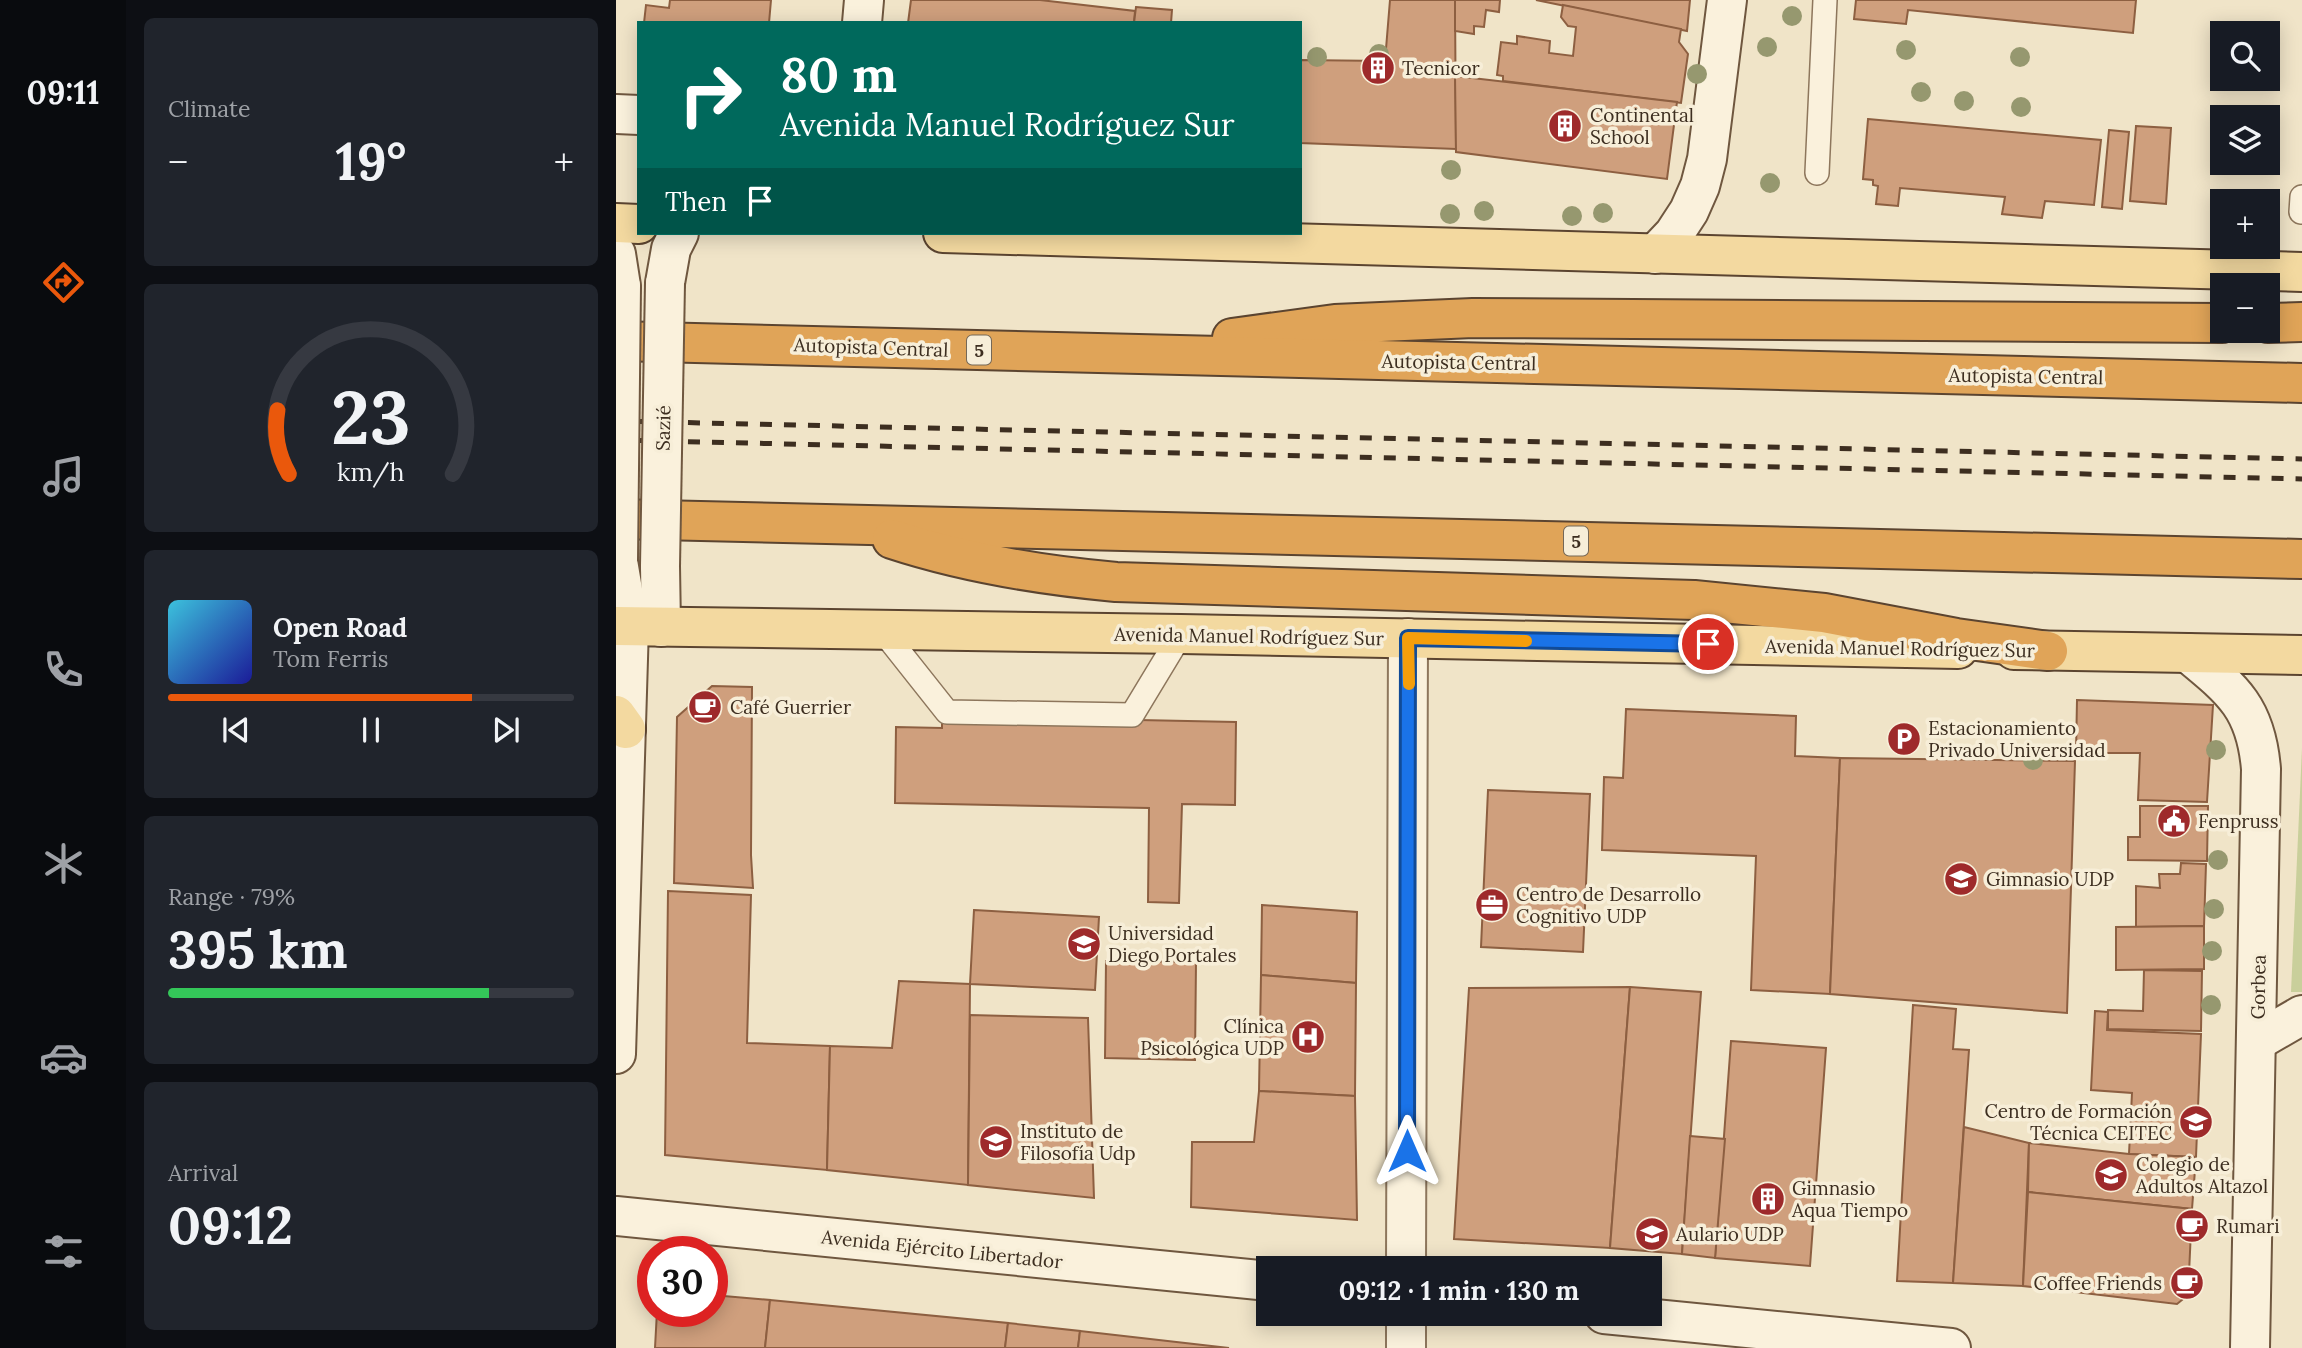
<!DOCTYPE html>
<html lang="en">
<head>
<meta charset="utf-8">
<style>
	:root { --surface:#171b24; --page:#20242c; --text:#f1f3f6; --muted:#9ea1a6; --line:#363941; --accent:#ea580c }
	body { margin:0; font-family:Lora,serif; background:var(--page); color:var(--text); height:100vh; display:flex; flex-direction:column; font-size:26px; white-space:nowrap }
	* { box-sizing:border-box; margin:0 }
	p { font-size:23px; color:var(--muted) }
	.icon { flex:none; width:38px; height:38px; fill:none; stroke:currentColor; stroke-width:2; stroke-linecap:round; stroke-linejoin:round }
	.map { position:relative; flex:1; overflow:hidden }
	.panel { display:flex; flex-direction:column; gap:18px; padding:18px; background:#0d0f14; width:490px }
	.panel>* { flex:none }
	.guide { position:absolute; left:21px; top:21px; width:665px; height:214px; border-radius:0px; box-shadow:0 4px 18px #0003; background:#00695c; color:#fff; overflow:hidden }
	.fabs { position:absolute; left:1594px; top:21px; display:grid; gap:14px }
	.fabs a { display:grid; place-items:center; width:70px; height:70px; border-radius:0px; background:var(--surface); box-shadow:0 4px 18px #0003; font-size:35px }
	.speed { position:absolute; left:21px; top:1236px; display:flex; gap:14px; font-size:35px; font-weight:700; text-align:center }
	.speed>* { display:grid; place-content:center; width:91px; height:91px; border-radius:50%; background:var(--surface); box-shadow:0 4px 18px #0003; line-height:1 }
	.speed .limit { border:10px solid #d22; background:#fff; color:#111 }
	.pin { position:absolute; display:grid; place-items:center; width:60px; height:60px; color:#fff; margin:-30px; border:4px solid #fff; border-radius:50%; box-shadow:0 2px 7px #0007 }
	.me { position:absolute; width:77px; margin:-38px; rotate:0deg; stroke-linejoin:round; filter:drop-shadow(0 0 5px #0008) }
	.turn { display:flex; align-items:center; gap:24px; height:147px; padding:0 28px; font-size:32px }
	.turn .icon { width:91px; height:91px; stroke-width:2.5 }
	.turn b { display:block; font-size:49px; line-height:60px }
	.then { display:flex; align-items:center; height:66px; padding:0 28px; background:#0003; gap:14px; font-size:26px }
	.big { font-size:52px; font-weight:700; line-height:1.1 }
	.panel .widget { flex:1; display:flex; flex-direction:column; justify-content:center; gap:10px; min-width:0; padding:0 24px; border-radius:10px; background:var(--page) }
	.panel .dial { align-items:center; gap:0 }
	.dial svg { height:182px; overflow:visible; fill:none; stroke:var(--line); stroke-width:7; stroke-linecap:round; text-anchor:middle }
	.dial text { fill:var(--text); stroke:none }
	.song { display:flex; align-items:center; gap:21px }
	.cover { width:84px; height:84px; border-radius:10px; background:linear-gradient(135deg,hsl(190 70% 55%),hsl(240 70% 35%)) }
	.played { height:7px; border-radius:4px; background:linear-gradient(90deg,var(--accent) 75%,var(--line) 75%) }
	.keys { display:flex; justify-content:space-around; direction:ltr }
	.heat { display:flex; justify-content:space-between; align-items:center; font-size:38px; direction:ltr }
	.charge { height:10px; border-radius:5px; background:linear-gradient(90deg,#34c759 79%,var(--line) 0) }
	.trip { position:absolute; left:640px; top:1256px; width:406px; height:70px; border-radius:0px; background:var(--surface); box-shadow:0 4px 18px #0003; font-weight:700; line-height:70px; text-align:center }
	main { display:flex; flex:1; min-height:0 }
	.dock { display:flex; flex-direction:column; width:126px; justify-content:space-around; align-items:center; background:#090b0e; color:var(--muted) }
	.dock .icon { width:49px; height:49px }
	.dock .selected { color:var(--accent) }
	.dock b { font-size:32px; color:var(--text) }
	.map>svg:first-child { display:block }
	.green { fill:#c9cf9b }
	.building { fill:#cf9f7d; stroke:#8d5f41; stroke-width:2 }
	.lines { fill:none; stroke-linecap:round; stroke-linejoin:round }
	.lane-casing { stroke:#8d765c; stroke-width:26 }
	.street-casing { stroke:#8d765c; stroke-width:42 }
	.secondary-casing { stroke:#6f573f; stroke-width:42 }
	.primary-casing { stroke:#5b4430; stroke-width:42 }
	.highway-casing { stroke:#5b4430; stroke-width:42 }
	.lane { stroke:#faf1dc; stroke-width:23 }
	.street { stroke:#faf1dc; stroke-width:38 }
	.secondary { stroke:#faf1dc; stroke-width:38 }
	.primary { stroke:#f3d9a0; stroke-width:38 }
	.highway { stroke:#e0a458; stroke-width:38 }
	.rail { stroke:#3d2e20; stroke-width:5; stroke-dasharray:12 12; stroke-linecap:butt }
	.secondary-bridge-casing { stroke:#6f573f; stroke-width:42; stroke-linecap:butt }
	.secondary-bridge { stroke:#faf1dc; stroke-width:38 }
	.tree { fill:#96986f }
	.route-casing { stroke:#114b97; stroke-width:18 }
	.route { stroke:#1a73e8; stroke-width:12 }
	.slow { stroke:#f59e0b; stroke-width:12 }
	.labels { text-anchor:middle; dominant-baseline:central; stroke-width:7; stroke-linejoin:round; paint-order:stroke }
	.shield { fill:#f7eed8; stroke:#756857; stroke-width:2 }
	.shield-label { font-size:18px; font-weight:bold; fill:#3d2e20 }
	.poi-label { font-size:19px; fill:#3d2e20; stroke:#f7eed8; text-anchor:start }
	.street-label { font-size:19px; fill:#3d2e20; stroke:#f7eed8 }
</style>
</head>
<body>
<main>
<nav class="dock">
<b>09:11</b>
<svg class="icon selected" aria-label="directions" viewBox="0 0 24 24"><path d="M12 3l9 9-9 9-9-9zM9 14v-3h6M13 9l2 2-2 2"/></svg>
<svg class="icon" aria-label="music" viewBox="0 0 24 24"><path d="M9 18V5l10-2v13"/><circle cx="6" cy="18" r="3"/><circle cx="16" cy="16" r="3"/></svg>
<svg class="icon" aria-label="phone" viewBox="0 0 24 24"><path d="M5 4h4l2 5-3 2q2 4 5 5l2-3 5 2v4C11 20 4 13 5 4z"/></svg>
<svg class="icon" aria-label="climate" viewBox="0 0 24 24"><path d="M12 3v18M4 7l16 10M4 17L20 7"/></svg>
<svg class="icon" aria-label="car" viewBox="0 0 24 24"><path d="M5 17H2v-5l4-1 3-4h7l3 4 3 1v5h-3M9 17h6M6 11h13"/><circle cx="7" cy="17" r="2"/><circle cx="17" cy="17" r="2"/></svg>
<svg class="icon" aria-label="filters" viewBox="0 0 24 24"><path d="M4 7h16M4 17h16"/><circle cx="9" cy="7" r="2"/><circle cx="15" cy="17" r="2"/></svg>
</nav>
<section class="panel">
<div class="widget"><p>Climate</p>
<div class="heat"><a>−</a><b class="big">19°</b><a>+</a></div>
</div>
<div class="widget dial"><svg viewBox="0 0 100 80">
<path d="M14 69A42 42 0 1 1 86 69"/>
<path d="M14 69A42 42 0 0 1 9 41" stroke="#ea580c"/>
<text x="50" y="56" font-size="32" font-weight="700">23</text>
<text x="50" y="72" font-size="11">km/h</text>
</svg></div>
<div class="widget">
<div class="song"><i class="cover"></i><div><b>Open Road</b><p>Tom Ferris</p></div></div>
<div class="played"></div>
<div class="keys"><svg class="icon" aria-label="previous" viewBox="0 0 24 24"><path d="M18 5L8 12l10 7zM5 5v14"/></svg><svg class="icon" aria-label="pause" viewBox="0 0 24 24"><path d="M8 5v14M16 5v14"/></svg><svg class="icon" aria-label="next" viewBox="0 0 24 24"><path d="M6 5l10 7-10 7zM19 5v14"/></svg></div>
</div>
<div class="widget"><p>Range · 79%</p><b class="big">395 km</b><div class="charge"></div></div>
<div class="widget"><p>Arrival</p><b class="big">09:12</b></div>
</section>
<div class="map">
<svg width="1686" height="1348" viewBox="0 0 1686 1348">
	<rect width="100%" height="100%" fill="#f0e4c8"/>
	<!-- green -->
	<path class="green" d="M1686,748v244h-11z"/>
	<!-- building -->
	<g class="building">
		<path d="M54,0h101l-2,23h-125l2,-18 23,3z"/>
		<path d="M295,0h129l95,11 -1,12h-226z"/>
		<path d="M774,0h65l1,149 -156,-6v-83l85,1z"/>
		<path d="M839,0h45l-1,12 -13,-2 -2,17 -10,-1v8l-19,-3z"/>
		<path d="M920,0h154l-3,31z"/>
		<path d="M1240,0h280l-3,33 -225,-23 -2,14 -52,-5z"/>
		<path d="M947,5l118,24 -2,13 9,12 -7,49 -178,-22v-5l-6,-1 4,-33 16,2v-8l33,5 -1,12 24,3 3,-29 -8,-1 -7,-9z"/>
		<path d="M520,7l36,3 -1,13h-37z"/>
		<path d="M839,76l222,26 -10,77 -211,-27z"/>
		<path d="M1252,119l233,21 -7,65 -49,-4 -3,17 -40,-4 3,-17 -105,-9 -2,18 -22,-2 2,-18 -5,-1v-5l-10,-1z"/>
		<path d="M1520,126l35,2 -5,76 -36,-3z"/>
		<path d="M1493,130l20,2 -7,77 -20,-2z"/>
		<path d="M96,686l40,1 -1,168 2,33 -79,-5 3,-166z"/>
		<path d="M1461,700l136,5 -6,97 -69,-2 2,-47h-64z"/>
		<path d="M1010,709l170,7 -1,40 45,2 -10,236 -79,-4 5,-134 -154,-6 2,-73 19,1z"/>
		<path d="M326,716l294,6 -1,83 -53,-1 -3,99 -31,-1 1,-94 -254,-5 1,-76 46,1z"/>
		<path d="M1224,758l235,3 -8,252 -237,-19z"/>
		<path d="M872,790l102,4 -7,158 -102,-5z"/>
		<path d="M1524,806h68l-1,55 -79,-1v-23h12z"/>
		<path d="M1565,863l25,1 -2,62 -68,1v-41l24,2 -1,-14h21z"/>
		<path d="M52,891l83,4 -4,148 83,3 -3,124 -162,-15z"/>
		<path d="M646,905l95,7 -1,71 -95,-8z"/>
		<path d="M358,910l125,7 -4,73 -125,-6z"/>
		<path d="M1588,926v43l-88,1v-43z"/>
		<path d="M490,961l90,1 -1,98 -90,-2z"/>
		<path d="M1528,970l58,1 -1,60 -93,-2v-19l35,1z"/>
		<path d="M645,975l95,8 -1,113 -96,-5z"/>
		<path d="M283,981l71,3 -2,201 -141,-15 3,-124 62,2z"/>
		<path d="M1014,987l-20,261 -156,-9 15,-251z"/>
		<path d="M1014,987l71,5 -19,262 -72,-6z"/>
		<path d="M1297,1005l43,4 -3,40 16,1 -16,233 -56,-2z"/>
		<path d="M1479,1011l13,1 -1,18 94,4 -5,123 -67,-3 3,-61 -41,-3z"/>
		<path d="M354,1015l118,3 6,180 -126,-13z"/>
		<path d="M1115,1041l95,7 -16,218 -95,-8z"/>
		<path d="M643,1091l96,5 2,124 -166,-13 1,-65h62z"/>
		<path d="M1348,1127l65,16 -6,143 -70,-3z"/>
		<path d="M1074,1136l35,3 -10,119 -33,-4z"/>
		<path d="M1413,1143l100,11 67,3 -4,52 -164,-17z"/>
		<path d="M1412,1192l164,17 -4,86 -11,9 -154,-18z"/>
		<path d="M96,1295l58,5 -5,48h-110l2,-37h55z"/>
		<path d="M154,1300l238,23 -3,25h-240z"/>
		<path d="M392,1323l72,8 -2,17h-73z"/>
		<path d="M464,1331l149,17h-151z"/>
	</g>
	<g class="lines">
		<!-- lane casing -->
		<g class="lane-casing">
			<g id="lane">
				<path d="M1201,173l8,-173"/>
				<path d="M1685,212l1,-15"/>
				<path d="M266,630l65,82 185,3 49,-81"/>
			</g>
		</g>
		<!-- street casing -->
		<g class="street-casing">
			<g id="street">
				<path d="M790,1269l2,-631"/>
				<path d="M790,1314v34"/>
			</g>
		</g>
		<!-- secondary casing -->
		<g class="secondary-casing">
			<g id="secondary">
				<path d="M246,23l2,-23"/>
				<path d="M0,114l23,1"/>
				<path d="M0,254l5,32"/>
				<path d="M1039,254l19,-20 15,-23 11,-25 7,-27 20,-159"/>
				<path d="M49,283l6,-34 8,-16"/>
				<path d="M44,566l1,61"/>
				<path d="M1572,653c45,37 68,55 73,116l-11,579"/>
				<path d="M1641,1041l45,-26"/>
				<path d="M0,1054l13,-428 -11,-65"/>
				<path d="M0,1216l653,65"/>
				<path d="M988,1314l347,34"/>
			</g>
		</g>
		<!-- primary casing -->
		<g class="primary-casing">
			<g id="primary">
				<path d="M0,223l23,1"/>
				<path d="M327,233l1359,39"/>
				<path d="M0,626l565,8 777,15"/>
				<path d="M1398,650l288,5"/>
				<path d="M0,715l10,14"/>
			</g>
		</g>
		<!-- highway casing -->
		<g class="highway-casing">
			<g id="highway">
				<path d="M1652,323l34,-1"/>
				<path d="M616,338l103,-14 138,-6 749,5"/>
				<path d="M0,341l1686,42"/>
				<path d="M0,519l1686,40"/>
				<path d="M276,539c73,24 147,36 224,43l578,18 130,13 132,25 92,13"/>
			</g>
		</g>
		<!-- lane -->
		<use href="#lane" class="lane"/>
		<!-- street -->
		<use href="#street" class="street"/>
		<!-- secondary -->
		<use href="#secondary" class="secondary"/>
		<!-- primary -->
		<use href="#primary" class="primary"/>
		<!-- highway -->
		<use href="#highway" class="highway"/>
		<!-- rail -->
		<g class="rail">
			<path d="M0,421l1686,38"/>
			<path d="M0,440l1686,39"/>
		</g>
		<!-- secondary-bridge casing -->
		<g class="secondary-bridge-casing">
			<g id="secondary-bridge">
				<path d="M2,561l3,-275"/>
				<path d="M44,566l5,-283"/>
			</g>
		</g>
		<!-- secondary-bridge -->
		<use href="#secondary-bridge" class="secondary-bridge"/>
	</g>
	<!-- trees -->
	<g class="tree">
		<circle cx="1176" cy="16" r="10"/>
		<circle cx="1151" cy="47" r="10"/>
		<circle cx="1290" cy="50" r="10"/>
		<circle cx="763" cy="54" r="10"/>
		<circle cx="701" cy="57" r="10"/>
		<circle cx="1404" cy="57" r="10"/>
		<circle cx="1081" cy="74" r="10"/>
		<circle cx="1305" cy="92" r="10"/>
		<circle cx="1348" cy="101" r="10"/>
		<circle cx="1405" cy="107" r="10"/>
		<circle cx="835" cy="170" r="10"/>
		<circle cx="1154" cy="183" r="10"/>
		<circle cx="868" cy="211" r="10"/>
		<circle cx="987" cy="213" r="10"/>
		<circle cx="834" cy="214" r="10"/>
		<circle cx="956" cy="216" r="10"/>
		<circle cx="1600" cy="750" r="10"/>
		<circle cx="1417" cy="760" r="10"/>
		<circle cx="1602" cy="860" r="10"/>
		<circle cx="1598" cy="909" r="10"/>
		<circle cx="1596" cy="951" r="10"/>
		<circle cx="1595" cy="1005" r="10"/>
	</g>
	<g class="lines">
		<!-- route casing -->
		<g class="route-casing">
			<path id="route" d="M791,1151l1,-513 300,6"/>
		</g>
		<!-- route -->
		<use href="#route" class="route"/>
		<!-- slow -->
		<path class="slow" d="M793,684l-1,-46 118,3"/>
	</g>
	<!-- icons -->
	<defs>
		<g id="building-disc" transform="scale(1.75)"><circle r="9.5" fill="#9e2a2b" stroke="#f7eed8"/><path d="M-4-6H4V6H1V3H-1V6H-4ZM-2.5-4.3h1.7v1.8h-1.7ZM.8-4.3h1.7v1.8H.8ZM-2.5-1h1.7V.8h-1.7ZM.8-1h1.7V.8H.8Z" fill="#fff"/></g>
		<g id="cafe-disc" transform="scale(1.75)"><circle r="9.5" fill="#9e2a2b" stroke="#f7eed8"/><path d="M-5.5-4.5H6V0H3Q3 3.5 0 3.5H-2.5Q-5.5 3.5-5.5 0ZM3-3.2v2h1.7v-2ZM-6 4.5H4V6H-6Z" fill="#fff"/></g>
		<g id="parking-disc" transform="scale(1.75)"><circle r="9.5" fill="#9e2a2b" stroke="#f7eed8"/><path d="M-3.5-5.5H1a3.5 3.5 0 0 1 0 7H-1V5.5H-3.5ZM-1-3.4V-.6H.8a1.4 1.4 0 0 0 0-2.8Z" fill="#fff"/></g>
		<g id="civic-disc" transform="scale(1.75)"><circle r="9.5" fill="#9e2a2b" stroke="#f7eed8"/><path d="M-.6-6.5H3V-4.5H.6V-3L4-1V1h2V6H-6V1h2V-1L-.6-3ZM-1.2 2.5V6h2.4V2.5Z" fill="#fff"/></g>
		<g id="university-disc" transform="scale(1.75)"><circle r="9.5" fill="#9e2a2b" stroke="#f7eed8"/><path d="M0-5L7-2L0 1L-7-2ZM-4 1L0 2.5L4 1V4Q0 6-4 4Z" fill="#fff"/></g>
		<g id="office-disc" transform="scale(1.75)"><circle r="9.5" fill="#9e2a2b" stroke="#f7eed8"/><path d="M-6-3h4V-5.5h4V-3h4V5H-6ZM-1-4.5V-3h2v-1.5ZM-6 0V1H6V0Z" fill="#fff"/></g>
		<g id="hospital-disc" transform="scale(1.75)"><circle r="9.5" fill="#9e2a2b" stroke="#f7eed8"/><path d="M-5-5h3v3.5h4V-5h3V5h-3V1.5h-4V5h-3Z" fill="#fff"/></g>
		<g id="school-disc" transform="scale(1.75)"><circle r="9.5" fill="#9e2a2b" stroke="#f7eed8"/><path d="M0-5L7-2L0 1L-7-2ZM-4 1L0 2.5L4 1V4Q0 6-4 4Z" fill="#fff"/></g>
	</defs>
	<g fill-rule="evenodd">
		<use href="#building-disc" x="762" y="68"/>
		<use href="#building-disc" x="949" y="126"/>
		<use href="#cafe-disc" x="89" y="707"/>
		<use href="#parking-disc" x="1288" y="739"/>
		<use href="#civic-disc" x="1558" y="821"/>
		<use href="#university-disc" x="1345" y="879"/>
		<use href="#office-disc" x="876" y="905"/>
		<use href="#university-disc" x="468" y="944"/>
		<use href="#hospital-disc" x="692" y="1037"/>
		<use href="#university-disc" x="1580" y="1122"/>
		<use href="#university-disc" x="380" y="1142"/>
		<use href="#school-disc" x="1495" y="1175"/>
		<use href="#building-disc" x="1152" y="1199"/>
		<use href="#cafe-disc" x="1576" y="1226"/>
		<use href="#university-disc" x="1036" y="1234"/>
		<use href="#cafe-disc" x="1571" y="1283"/>
	</g>
	<g class="labels">
		<!-- shield labels -->
		<g class="shield">
			<rect x="351" y="335.5" width="24" height="29" rx="5"/>
			<rect x="948" y="526.5" width="24" height="29" rx="5"/>
		</g>
		<g class="shield-label">
			<text x="363" y="350">5</text>
			<text x="960" y="541">5</text>
		</g>
		<!-- poi labels -->
		<g class="poi-label">
			<text x="786" y="68">Tecnicor</text>
			<text x="974" y="115">Continental<tspan x="974" dy="22">School</tspan></text>
			<text x="114" y="707">Café Guerrier</text>
			<text x="1312" y="728">Estacionamiento<tspan x="1312" dy="22">Privado Universidad</tspan></text>
			<text x="1582" y="821">Fenpruss</text>
			<text x="1370" y="879">Gimnasio UDP</text>
			<text x="900" y="894">Centro de Desarrollo<tspan x="900" dy="22">Cognitivo UDP</tspan></text>
			<text x="492" y="933">Universidad<tspan x="492" dy="22">Diego Portales</tspan></text>
			<text x="668" y="1026" text-anchor="end">Clínica<tspan x="668" dy="22">Psicológica UDP</tspan></text>
			<text x="1556" y="1111" text-anchor="end">Centro de Formación<tspan x="1556" dy="22">Técnica CEITEC</tspan></text>
			<text x="404" y="1131">Instituto de<tspan x="404" dy="22">Filosofía Udp</tspan></text>
			<text x="1520" y="1164">Colegio de<tspan x="1520" dy="22">Adultos Altazol</tspan></text>
			<text x="1176" y="1188">Gimnasio<tspan x="1176" dy="22">Aqua Tiempo</tspan></text>
			<text x="1600" y="1226">Rumari</text>
			<text x="1060" y="1234">Aulario UDP</text>
			<text x="1546" y="1283" text-anchor="end">Coffee Friends</text>
		</g>
		<!-- street labels -->
		<g class="street-label">
			<text transform="translate(255 347) rotate(2)">Autopista Central</text>
			<text transform="translate(843 362) rotate(1)">Autopista Central</text>
			<text transform="translate(1410 376) rotate(1)">Autopista Central</text>
			<text transform="translate(47 428) rotate(-89)">Sazié</text>
			<text transform="translate(633 636) rotate(1)">Avenida Manuel Rodríguez Sur</text>
			<text transform="translate(1284 648) rotate(1)">Avenida Manuel Rodríguez Sur</text>
			<text transform="translate(1642 987) rotate(-89)">Gorbea</text>
			<text transform="translate(326 1249) rotate(6)">Avenida Ejército Libertador</text>
		</g>
	</g>
</svg>
<div class="fabs">
<a><svg class="icon" aria-label="search" viewBox="0 0 24 24"><circle cx="10" cy="10" r="6"/><path d="M15 15l6 6"/></svg></a>
<a><svg class="icon" aria-label="layers" viewBox="0 0 24 24"><path d="M12 4l9 5-9 5-9-5zM3 14l9 5 9-5"/></svg></a>
<a>+</a>
<a>−</a>
</div>
<div class="speed"><div class="limit">30</div></div>
<div class="pin" style="left:1092px;top:644px;background:#d93025"><svg class="icon" aria-label="arrive" viewBox="0 0 24 24"><path d="M6 21V4h12l-3 4 3 4H6"/></svg></div>
<svg class="me" style="left:791px;top:1151px" viewBox="-20 -20 40 40"><path d="M0-17L14 15 0 8-14 15z" fill="#1a73e8" stroke="#fff" stroke-width="4"/></svg>
<div class="trip">09:12 · 1 min · 130 m</div>
<div class="guide">
<div class="turn"><svg class="icon" aria-label="right" viewBox="0 0 24 24"><path d="M7 20v-9h11M14 6l5 5-5 5"/></svg><div><b>80 m</b>Avenida Manuel Rodríguez Sur</div></div>
<div class="then">Then<svg class="icon" aria-label="arrive" viewBox="0 0 24 24"><path d="M6 21V4h12l-3 4 3 4H6"/></svg></div>
</div>
</div>
</main>
</body>
</html>
